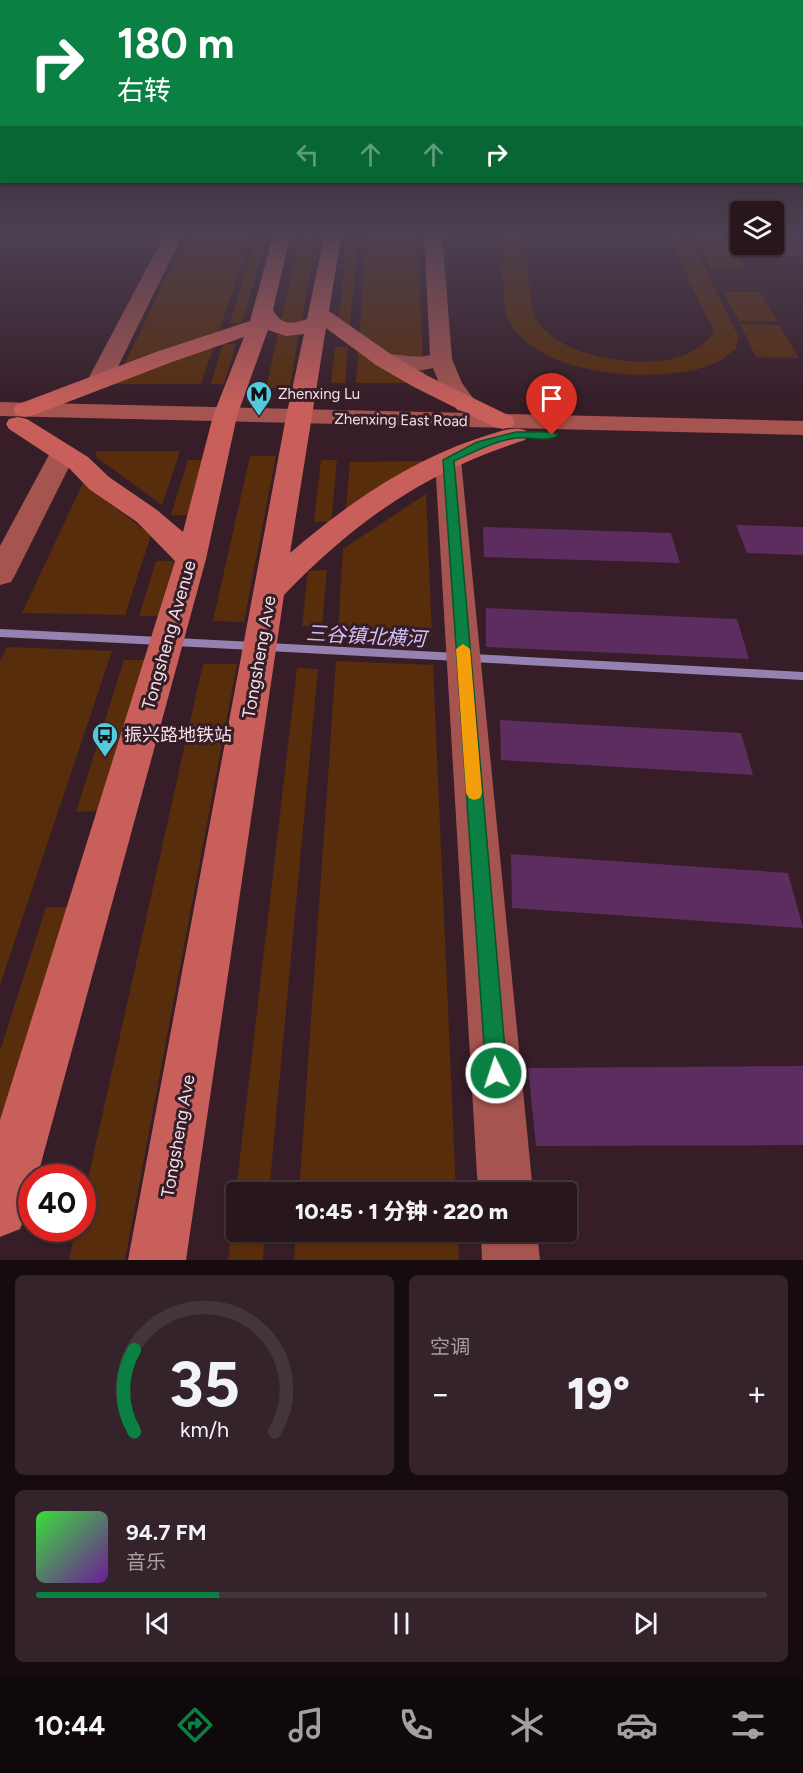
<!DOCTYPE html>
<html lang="zh">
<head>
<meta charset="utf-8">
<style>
	:root { --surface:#28161d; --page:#34232a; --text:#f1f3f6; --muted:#a59fa4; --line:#44353b; --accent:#0b8043 }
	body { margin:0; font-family:Figtree,"Noto Sans SC",sans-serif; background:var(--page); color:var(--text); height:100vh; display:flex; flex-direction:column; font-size:22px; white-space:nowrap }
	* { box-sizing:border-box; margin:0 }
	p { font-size:20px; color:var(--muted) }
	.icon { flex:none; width:33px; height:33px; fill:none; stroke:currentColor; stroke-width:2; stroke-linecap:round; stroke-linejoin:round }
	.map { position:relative; height:1260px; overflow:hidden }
	.sheet { display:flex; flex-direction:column; gap:15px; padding:15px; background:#160c10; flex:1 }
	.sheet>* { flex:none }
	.hud { position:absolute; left:0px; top:0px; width:804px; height:183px; box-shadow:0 2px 4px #0004,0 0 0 2px var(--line); background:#0b8043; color:#fff; overflow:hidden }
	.buttons { position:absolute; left:730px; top:201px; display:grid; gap:12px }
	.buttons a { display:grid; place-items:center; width:54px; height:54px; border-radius:6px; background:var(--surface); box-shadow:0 2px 4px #0004,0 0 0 2px var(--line); font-size:30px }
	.speed { position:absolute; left:18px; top:1164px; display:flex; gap:12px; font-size:30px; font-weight:700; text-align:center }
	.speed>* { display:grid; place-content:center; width:78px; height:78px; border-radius:50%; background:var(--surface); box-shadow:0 2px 4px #0004,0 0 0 2px var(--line); line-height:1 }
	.speed .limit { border:9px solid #d22; background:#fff; color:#111 }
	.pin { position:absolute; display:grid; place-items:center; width:51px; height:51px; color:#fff; margin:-62px -26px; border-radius:50% 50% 50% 0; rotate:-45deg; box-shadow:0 0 6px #0007 }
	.pin .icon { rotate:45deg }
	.me { position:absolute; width:66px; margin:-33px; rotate:356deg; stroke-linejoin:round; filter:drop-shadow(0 0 4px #0008) }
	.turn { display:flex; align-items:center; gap:21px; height:126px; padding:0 18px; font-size:27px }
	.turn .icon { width:78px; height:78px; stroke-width:2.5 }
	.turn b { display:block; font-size:42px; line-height:51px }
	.lanes { display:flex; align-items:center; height:57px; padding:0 18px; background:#0003; justify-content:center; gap:30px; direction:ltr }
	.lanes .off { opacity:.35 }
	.big { font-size:45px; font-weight:800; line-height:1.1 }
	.sheet .tile { flex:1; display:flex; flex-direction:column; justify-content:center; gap:9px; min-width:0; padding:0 21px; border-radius:9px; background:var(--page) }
	.sheet .dial { align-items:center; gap:0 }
	.dial svg { height:156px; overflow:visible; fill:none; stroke:var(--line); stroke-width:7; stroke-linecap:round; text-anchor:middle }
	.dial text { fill:var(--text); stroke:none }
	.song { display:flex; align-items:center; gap:18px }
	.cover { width:72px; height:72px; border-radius:9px; background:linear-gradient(135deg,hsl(120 70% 55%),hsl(280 70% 35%)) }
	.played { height:6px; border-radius:3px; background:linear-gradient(90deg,var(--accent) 25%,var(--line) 25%) }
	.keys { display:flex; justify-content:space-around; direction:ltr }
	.heat { display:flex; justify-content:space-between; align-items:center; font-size:33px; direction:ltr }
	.sheet .tiles { flex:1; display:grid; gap:15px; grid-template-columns:1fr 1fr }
	.tile:last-child { grid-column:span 2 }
	.trip { position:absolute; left:226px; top:1182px; width:351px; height:60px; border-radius:6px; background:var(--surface); box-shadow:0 2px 4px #0004,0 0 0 2px var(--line); font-weight:800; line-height:60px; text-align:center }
	.tab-bar { display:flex; height:96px; justify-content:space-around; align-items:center; background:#10090c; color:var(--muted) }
	.tab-bar .icon { width:42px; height:42px }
	.tab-bar .on { color:var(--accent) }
	.tab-bar b { font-size:27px; color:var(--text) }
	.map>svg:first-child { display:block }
	.green { fill:#582d0b }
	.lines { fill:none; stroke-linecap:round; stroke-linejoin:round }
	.stream { stroke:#9682b1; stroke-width:8 }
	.building { fill:#5e2d5f }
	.secondary { fill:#a6544f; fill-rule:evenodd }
	.primary { fill:#c95f5a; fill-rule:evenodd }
	.route { fill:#0b8043; stroke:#07532c; stroke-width:1.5 }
	.slow { fill:#f59e0b }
	.labels { text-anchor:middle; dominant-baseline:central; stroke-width:6; stroke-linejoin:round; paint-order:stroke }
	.far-poi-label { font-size:15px; fill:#f4e2e8; stroke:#361d27; text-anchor:start }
	.far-street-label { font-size:15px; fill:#f4e2e8; stroke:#361d27 }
	.street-label { font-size:18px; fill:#f4e2e8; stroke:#361d27 }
	.poi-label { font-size:18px; fill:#f4e2e8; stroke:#361d27; text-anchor:start }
	.water-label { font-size:20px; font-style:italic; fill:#d1c1f9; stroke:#361d27 }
</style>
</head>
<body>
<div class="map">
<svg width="803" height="1260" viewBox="0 0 803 1260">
	<rect width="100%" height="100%" fill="#361d27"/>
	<!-- green -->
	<g class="green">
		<path d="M188,232h64l-51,152h-86z"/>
		<path d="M258,232h10l-26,91h-12z"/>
		<path d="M301,232h17l-17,92 -21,1z"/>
		<path d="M348,232h10l-8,93h-12z"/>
		<path d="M367,232h50l7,151h-68z"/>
		<path d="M506,232h22l-4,3c2,17 6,76 13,86 25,37 105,49 145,35 14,-5 23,-13 32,-24l-43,-90 -15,-10h22l14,10 46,94 -2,13c-9,6 -18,14 -28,17 -54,18 -171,11 -201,-48 -4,-9 -5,-67 -5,-82z"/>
		<path d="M689,232h33l7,11h-34z"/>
		<path d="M698,245l33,1 15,23h-35z"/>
		<path d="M723,292h37l18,30 -39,-1z"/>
		<path d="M740,324l39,1 20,33 -43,-1z"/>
		<path d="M299,333l-9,55h-24l12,-54z"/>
		<path d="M223,344h13l-12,40h-13z"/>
		<path d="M335,347h13l-3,36h-14z"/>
		<path d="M97,451h83l-18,54 -67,-49z"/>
		<path d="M250,456h26l-32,166 -31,-1z"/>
		<path d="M188,460h16l-16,55h-17z"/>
		<path d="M321,460h16l-6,62h-17z"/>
		<path d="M424,461l-78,49 4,-48z"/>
		<path d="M83,483l68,52 -26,80 -103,-2z"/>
		<path d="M426,494l6,142 -94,-3 5,-84z"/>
		<path d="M156,561h18l-16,55h-19z"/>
		<path d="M327,570l-5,56h-20l6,-55z"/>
		<path d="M7,647l105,4 -112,334v-324z"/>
		<path d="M124,660h21l-44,151 -25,1z"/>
		<path d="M336,661l97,4 23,527h-157z"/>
		<path d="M203,664h34l-112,596h-56l7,-31 6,-1 1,-27z"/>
		<path d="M297,668l21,1 -49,523h-32v40h28l-2,28h-35z"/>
		<path d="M46,907h27l-73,248v-104z"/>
		<path d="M296,1232h162l1,28h-165z"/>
	</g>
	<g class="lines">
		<!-- stream -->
		<g class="stream">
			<path d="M0,633l160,8"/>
			<path d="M175,642l78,4"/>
			<path d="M268,647l189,10"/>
			<path d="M472,658l331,18"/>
		</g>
	</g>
	<!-- building -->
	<g class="building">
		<path d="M774,235h29v19l-17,3 -12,-6z"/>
		<path d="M736,525l67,2v28l-56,-2z"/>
		<path d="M483,527l188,6 9,30 -196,-6z"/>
		<path d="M486,608l251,11 12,40 -263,-12z"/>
		<path d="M500,720l241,13 12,42 -252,-15z"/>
		<path d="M511,854l277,19 15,55 -291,-20z"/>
		<path d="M803,1066v79l-267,1 -8,-78z"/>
	</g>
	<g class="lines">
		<!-- secondary -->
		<g class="secondary">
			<path d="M166,232h18l-73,149 -4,5 -8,2 -8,-2 -4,-5z"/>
			<path d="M424,232h18l10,127 10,24 16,22 -3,5 -9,2 -9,-2 -18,-27 -6,-15c-17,5 -39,1 -57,-3l-3,-5 3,-5c18,-4 36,5 54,0z"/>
			<path d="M0,402l803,19v14l-803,-19z"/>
			<path d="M63,445l9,2 4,6 -61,122 -4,7 -11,3v-39l50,-93 4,-6z"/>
			<path d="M448,452l9,2 4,6 72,732h-55l-43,-732 4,-6z"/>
			<path d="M481,1232h56l3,28h-58z"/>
		</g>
		<!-- primary -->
		<path class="primary" d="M274,232h17l-18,78c8,15 19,15 34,9l18,-87h17l-13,79 63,44 36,21 84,41 3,5 -3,5 -9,2 -9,-2 -82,-41 -36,-21 -50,-37 -36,225c58,-50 122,-94 195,-117 14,-4 26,-10 40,-6l4,5 -4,5c-98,31 -170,81 -241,155l-98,665h-58l158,-843 18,-83 -18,2 -18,-6 -31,86 -31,143 -169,619h-5c0,19 -5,33 -12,51l-20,8v-117l175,-559 -38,-39 -48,-33 -19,-20 -61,-40 -3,-5 3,-5 9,-2 9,2 61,38 21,20 48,33 26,22 30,-116 31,-79 -72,25 -138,53 -9,2 -9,-2 -3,-5 3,-5 140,-53 94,-31z"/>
	</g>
	<!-- sky -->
	<linearGradient id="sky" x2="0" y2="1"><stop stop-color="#1e1015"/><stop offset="0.57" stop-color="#4c4052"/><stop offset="1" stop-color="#4c4052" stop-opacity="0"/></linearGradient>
	<rect width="803" height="408" fill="url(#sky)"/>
	<!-- route -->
	<path class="route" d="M516,432h36l6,3c-10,8 -30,1 -42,3 -22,3 -42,14 -62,23l53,612 -3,7 -8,3 -7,-3 -3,-7 -43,-613 34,-18z"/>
	<!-- slow -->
	<path class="slow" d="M463,644l7,5 12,144 -2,5 -6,2 -5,-2 -3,-5 -10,-144z"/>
	<!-- icons -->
	<defs>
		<g id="metro-pin" transform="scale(1.35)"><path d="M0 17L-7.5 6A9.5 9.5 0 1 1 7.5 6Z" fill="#54cade" stroke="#361d27"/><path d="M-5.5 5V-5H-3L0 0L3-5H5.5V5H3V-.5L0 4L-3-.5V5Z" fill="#111"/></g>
		<g id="bus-pin" transform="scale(1.35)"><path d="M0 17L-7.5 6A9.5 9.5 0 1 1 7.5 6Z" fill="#54cade" stroke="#361d27"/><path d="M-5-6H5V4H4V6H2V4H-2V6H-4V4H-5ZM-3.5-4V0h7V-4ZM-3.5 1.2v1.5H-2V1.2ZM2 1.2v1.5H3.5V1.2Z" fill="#111"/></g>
	</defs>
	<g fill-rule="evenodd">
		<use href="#metro-pin" x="259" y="394"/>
		<use href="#bus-pin" x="105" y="735"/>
	</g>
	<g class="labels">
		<!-- far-poi labels -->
		<g class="far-poi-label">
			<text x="278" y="394">Zhenxing Lu</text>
		</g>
		<!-- far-street labels -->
		<g class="far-street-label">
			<text transform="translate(401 420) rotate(1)">Zhenxing East Road</text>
		</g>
		<!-- street labels -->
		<g class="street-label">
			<text transform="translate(169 635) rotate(-74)">Tongsheng Avenue</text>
			<text transform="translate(259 657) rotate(-80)">Tongsheng Ave</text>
			<text transform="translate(178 1136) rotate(-80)">Tongsheng Ave</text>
		</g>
		<!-- poi labels -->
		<g class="poi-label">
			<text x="124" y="735">振兴路地铁站</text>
		</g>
		<!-- water labels -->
		<g class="water-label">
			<text transform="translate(366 636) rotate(3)">三谷镇北横河</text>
		</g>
	</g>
</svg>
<div class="buttons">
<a><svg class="icon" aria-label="layers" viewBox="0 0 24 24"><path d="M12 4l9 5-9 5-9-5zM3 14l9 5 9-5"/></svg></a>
</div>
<div class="speed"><div class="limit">40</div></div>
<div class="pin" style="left:552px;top:435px;background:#d93025"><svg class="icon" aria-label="arrive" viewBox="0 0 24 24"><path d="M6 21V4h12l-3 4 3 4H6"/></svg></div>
<svg class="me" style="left:496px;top:1073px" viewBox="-20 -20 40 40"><circle r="17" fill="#0b8043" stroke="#fff" stroke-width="3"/><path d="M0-11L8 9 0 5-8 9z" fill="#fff"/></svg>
<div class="trip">10:45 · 1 分钟 · 220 m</div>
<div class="hud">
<div class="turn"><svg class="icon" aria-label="right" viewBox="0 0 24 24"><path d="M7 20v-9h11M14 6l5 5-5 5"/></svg><div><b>180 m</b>右转</div></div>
<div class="lanes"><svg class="icon off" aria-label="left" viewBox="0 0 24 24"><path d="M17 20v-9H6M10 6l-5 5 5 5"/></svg><svg class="icon off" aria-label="ahead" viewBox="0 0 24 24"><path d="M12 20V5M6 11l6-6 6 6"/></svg><svg class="icon off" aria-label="ahead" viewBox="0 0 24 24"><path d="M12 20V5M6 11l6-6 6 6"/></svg><svg class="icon" aria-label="right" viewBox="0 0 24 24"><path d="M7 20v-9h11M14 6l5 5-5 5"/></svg></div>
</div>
</div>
<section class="sheet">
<div class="tiles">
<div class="tile dial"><svg viewBox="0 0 100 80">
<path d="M14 69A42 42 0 1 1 86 69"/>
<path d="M14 69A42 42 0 0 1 14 27" stroke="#0b8043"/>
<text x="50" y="56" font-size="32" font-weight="700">35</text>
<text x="50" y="72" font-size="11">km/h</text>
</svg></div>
<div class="tile"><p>空调</p>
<div class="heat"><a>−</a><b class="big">19°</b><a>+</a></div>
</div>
<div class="tile">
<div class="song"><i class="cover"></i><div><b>94.7 FM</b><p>音乐</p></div></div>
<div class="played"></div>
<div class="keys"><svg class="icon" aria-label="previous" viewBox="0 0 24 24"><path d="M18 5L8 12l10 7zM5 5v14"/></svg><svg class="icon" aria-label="pause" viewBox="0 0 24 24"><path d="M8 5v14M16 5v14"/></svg><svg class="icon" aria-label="next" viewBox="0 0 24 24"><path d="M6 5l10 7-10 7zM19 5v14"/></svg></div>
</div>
</div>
</section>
<nav class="tab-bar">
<b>10:44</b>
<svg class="icon on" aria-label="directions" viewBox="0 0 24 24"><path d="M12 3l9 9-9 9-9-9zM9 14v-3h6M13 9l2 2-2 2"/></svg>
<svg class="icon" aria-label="music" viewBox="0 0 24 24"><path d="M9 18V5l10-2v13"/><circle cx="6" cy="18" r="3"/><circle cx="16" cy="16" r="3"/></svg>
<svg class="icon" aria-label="phone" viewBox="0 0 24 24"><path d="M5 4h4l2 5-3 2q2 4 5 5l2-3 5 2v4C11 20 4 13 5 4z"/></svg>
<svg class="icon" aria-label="climate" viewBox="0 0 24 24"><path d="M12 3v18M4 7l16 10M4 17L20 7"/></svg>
<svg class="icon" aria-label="car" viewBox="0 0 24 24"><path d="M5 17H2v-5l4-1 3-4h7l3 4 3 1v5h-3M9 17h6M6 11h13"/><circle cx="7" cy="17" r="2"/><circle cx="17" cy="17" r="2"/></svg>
<svg class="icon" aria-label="filters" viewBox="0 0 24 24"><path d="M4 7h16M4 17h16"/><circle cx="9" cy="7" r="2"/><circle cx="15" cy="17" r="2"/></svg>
</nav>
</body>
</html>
